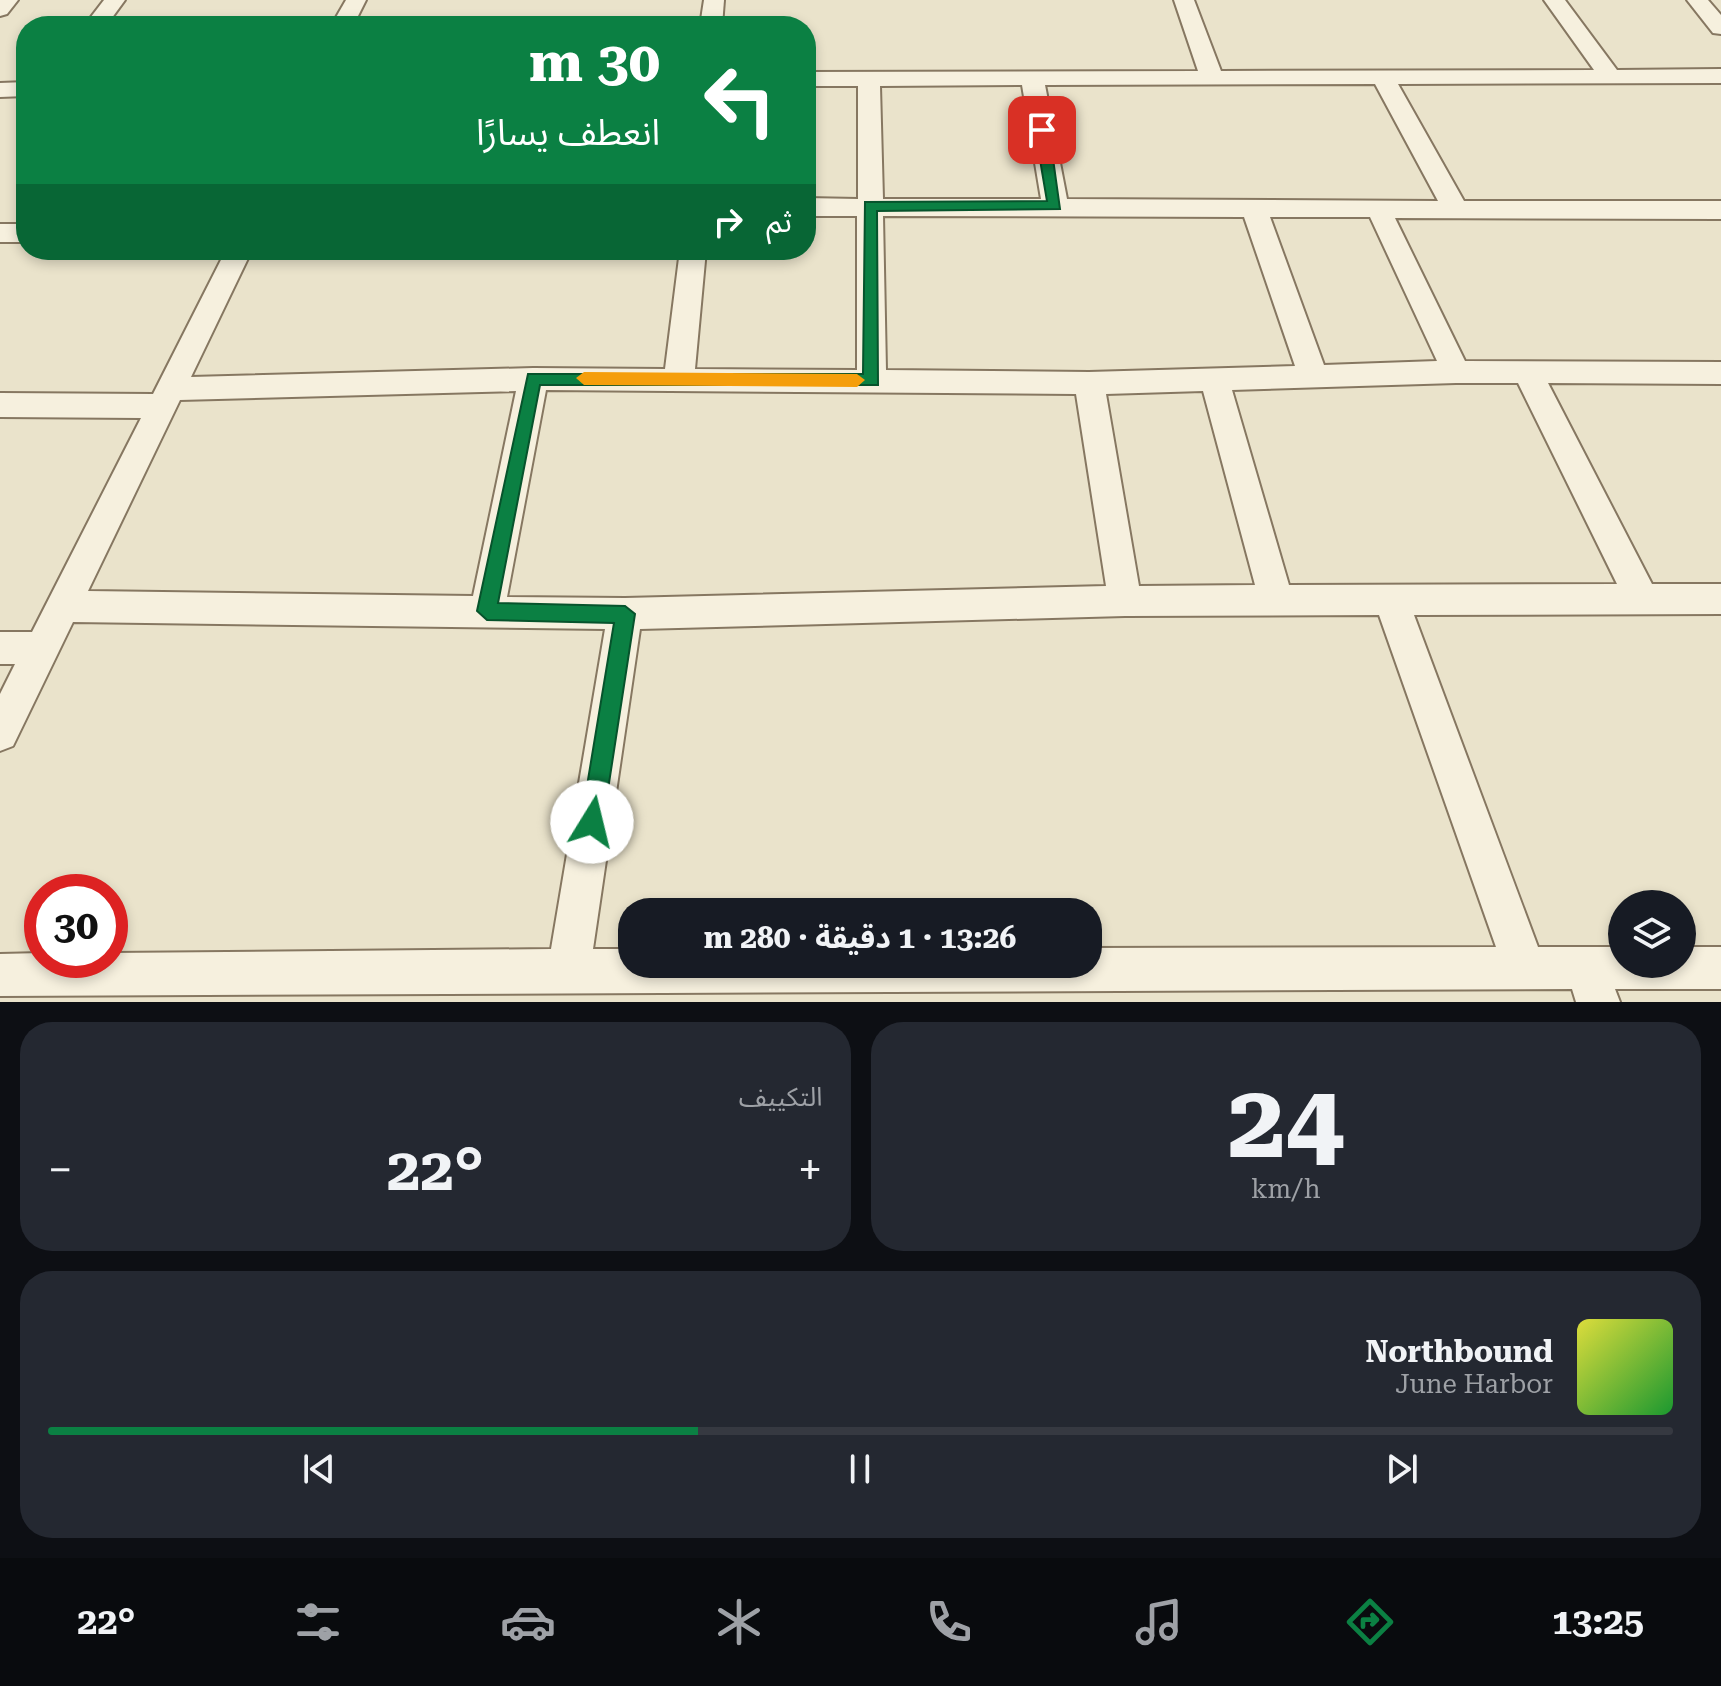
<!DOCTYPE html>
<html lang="ar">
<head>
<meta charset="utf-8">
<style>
	:root { --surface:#171b24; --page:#242831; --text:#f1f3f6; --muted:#9ea1a6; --line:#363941; --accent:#0b8043 }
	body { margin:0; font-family:"Roboto Serif","Noto Sans Arabic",serif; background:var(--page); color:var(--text); direction:rtl; height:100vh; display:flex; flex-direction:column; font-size:30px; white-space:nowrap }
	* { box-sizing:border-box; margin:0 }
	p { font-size:26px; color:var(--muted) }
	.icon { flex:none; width:44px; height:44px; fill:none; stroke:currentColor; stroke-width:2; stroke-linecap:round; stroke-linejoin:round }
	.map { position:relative; height:1002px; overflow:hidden; direction:ltr }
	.details { display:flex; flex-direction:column; gap:20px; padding:20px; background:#0d0f14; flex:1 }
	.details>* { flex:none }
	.top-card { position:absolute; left:16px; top:16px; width:800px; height:244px; border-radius:32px; box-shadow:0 4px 12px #0003; direction:rtl; background:#0b8043; color:#fff; overflow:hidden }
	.controls { position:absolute; left:1608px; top:890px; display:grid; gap:16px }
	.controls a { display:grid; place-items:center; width:88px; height:88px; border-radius:50%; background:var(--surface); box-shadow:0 4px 12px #0003; font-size:40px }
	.speed { position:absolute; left:24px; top:874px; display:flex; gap:16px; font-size:40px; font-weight:700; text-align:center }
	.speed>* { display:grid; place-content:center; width:104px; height:104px; border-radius:50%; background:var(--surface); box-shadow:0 4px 12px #0003; line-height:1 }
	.speed .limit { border:12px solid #d22; background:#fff; color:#111 }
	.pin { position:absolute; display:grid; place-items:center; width:68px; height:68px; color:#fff; margin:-34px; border-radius:16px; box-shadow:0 4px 12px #0006 }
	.me { position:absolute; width:88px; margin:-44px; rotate:9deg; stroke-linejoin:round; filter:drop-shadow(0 0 6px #0008) }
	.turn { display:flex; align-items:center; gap:28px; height:168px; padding:0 24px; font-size:36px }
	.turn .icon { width:104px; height:104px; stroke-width:2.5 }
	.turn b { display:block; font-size:56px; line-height:68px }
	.then { display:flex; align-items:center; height:76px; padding:0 24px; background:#0003; gap:16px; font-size:30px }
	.big { font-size:60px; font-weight:700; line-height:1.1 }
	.details .tile { flex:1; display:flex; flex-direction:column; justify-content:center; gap:12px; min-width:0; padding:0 28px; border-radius:32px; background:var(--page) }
	.details .dial { align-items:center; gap:0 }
	.dial b { font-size:104px; line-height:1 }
	.song { display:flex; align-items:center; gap:24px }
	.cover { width:96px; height:96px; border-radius:12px; background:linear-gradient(135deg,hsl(60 70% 55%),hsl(130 70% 35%)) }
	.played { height:8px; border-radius:4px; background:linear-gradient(90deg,var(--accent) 40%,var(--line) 40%) }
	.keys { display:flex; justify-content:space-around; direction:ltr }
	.heat { display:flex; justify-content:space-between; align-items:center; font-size:44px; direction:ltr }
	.details .tiles { flex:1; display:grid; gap:20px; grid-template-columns:1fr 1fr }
	.tile:last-child { grid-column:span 2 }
	.trip { position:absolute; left:618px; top:898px; width:484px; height:80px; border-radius:32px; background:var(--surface); box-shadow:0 4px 12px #0003; font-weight:700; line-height:80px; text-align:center; direction:rtl }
	.menu { display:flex; height:128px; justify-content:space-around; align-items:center; background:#090b0e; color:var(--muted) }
	.menu .icon { width:56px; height:56px }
	.menu .current { color:var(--accent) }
	.menu b { font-size:36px; color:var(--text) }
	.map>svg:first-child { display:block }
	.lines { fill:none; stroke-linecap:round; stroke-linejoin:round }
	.minor-casing { stroke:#867761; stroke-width:4 }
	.minor { fill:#f6f0de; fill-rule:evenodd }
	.route { fill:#0b8043; stroke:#07532c; stroke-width:2 }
	.slow { fill:#f59e0b }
</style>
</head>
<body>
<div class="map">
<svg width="1721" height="1002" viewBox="0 0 1721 1002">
	<rect width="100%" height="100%" fill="#eae3cb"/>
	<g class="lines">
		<!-- minor casing -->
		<g class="minor-casing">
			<g id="minor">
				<path d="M0,0h18l-11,14 -7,2z"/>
				<path d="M104,0h21l-19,26h-22z"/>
				<path d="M346,0h20l-13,26h-22z"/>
				<path d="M704,0h20l-2,26h-22z"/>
				<path d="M1174,0h20l27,71 373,-1 -50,-70h21l52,70 104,-1v14l-323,1 66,117h257v18l-326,-1 70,143 256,1v22l-173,-1 104,201h69v30l-307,1 124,332h84v17h60v-17h39v42h-106l5,13h-44l-4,-13 -1572,7v-42l42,-1v7h68v-7l441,-4 54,-320 -532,-7 -60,124 -13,5v-57l15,-30h-15v-32h32l109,-214 -141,-1v-24l153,1 73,-144h26l-61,127 342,-9 132,1 15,-119h26l-11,119 162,1v-154h-51v-18l52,1v-113h-52v-14l392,-1zM1375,84l63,117 -371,-2 -22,-114zM1022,85l19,114h-158l-3,-113zM883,216l361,1 51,149 -206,6 -203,-2zM1270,217h100l67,144 -113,4zM1456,383h62l99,201 -328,1 -57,-195zM546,390l530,4 30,192 -481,12 -118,-1zM516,391l-43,205 -385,-5 92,-191zM1203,391l52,194 -116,1 -33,-192zM1379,615l117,332 -408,1v16h-456v-15h-39l47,-320 485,-13z"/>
				<path d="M1687,0h21l13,15v19l-8,-1z"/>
				<path d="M26,82v14l-26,1v-14z"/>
				<rect x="0" y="224" width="26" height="18"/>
			</g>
		</g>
		<!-- minor -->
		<use href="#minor" class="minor"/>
	</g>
	<!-- route -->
	<path class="route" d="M1042,126l7,4 11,79 -183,2 1,174h-338l-42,218 127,3 10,8 -32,208 -3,7 -8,4 -8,-4 -3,-7 33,-199 -127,-3 -10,-9 51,-237h335l2,-172 182,-1 -12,-71z"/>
	<!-- slow -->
	<path class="slow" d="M584,372l273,2 8,6 -8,7 -273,-2 -8,-7z"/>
</svg>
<div class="controls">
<a><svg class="icon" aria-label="layers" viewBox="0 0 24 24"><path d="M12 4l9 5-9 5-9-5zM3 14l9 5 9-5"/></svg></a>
</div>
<div class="speed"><div class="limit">30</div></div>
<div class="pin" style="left:1042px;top:130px;background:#d93025"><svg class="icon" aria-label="arrive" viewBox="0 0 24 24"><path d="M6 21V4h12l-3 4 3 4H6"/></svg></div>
<svg class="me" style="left:592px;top:822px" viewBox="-20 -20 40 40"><circle r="19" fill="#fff"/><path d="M0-13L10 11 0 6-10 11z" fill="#0b8043"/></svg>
<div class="trip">13:26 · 1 دقيقة · 280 m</div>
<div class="top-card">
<div class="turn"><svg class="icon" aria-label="left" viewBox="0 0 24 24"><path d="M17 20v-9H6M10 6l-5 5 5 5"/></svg><div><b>30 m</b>انعطف يسارًا</div></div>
<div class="then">ثم<svg class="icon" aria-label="right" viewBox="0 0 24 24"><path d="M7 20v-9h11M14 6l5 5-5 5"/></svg></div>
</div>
</div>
<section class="details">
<div class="tiles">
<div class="tile dial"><b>24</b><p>km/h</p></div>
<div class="tile"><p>التكييف</p>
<div class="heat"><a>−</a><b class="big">22°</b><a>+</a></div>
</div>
<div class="tile">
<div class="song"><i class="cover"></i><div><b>Northbound</b><p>June Harbor</p></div></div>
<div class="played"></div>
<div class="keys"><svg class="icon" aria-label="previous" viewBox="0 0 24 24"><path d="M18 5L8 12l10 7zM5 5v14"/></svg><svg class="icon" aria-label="pause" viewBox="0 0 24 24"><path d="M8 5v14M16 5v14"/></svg><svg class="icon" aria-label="next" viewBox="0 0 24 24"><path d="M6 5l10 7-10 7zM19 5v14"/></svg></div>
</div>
</div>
</section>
<nav class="menu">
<b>13:25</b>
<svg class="icon current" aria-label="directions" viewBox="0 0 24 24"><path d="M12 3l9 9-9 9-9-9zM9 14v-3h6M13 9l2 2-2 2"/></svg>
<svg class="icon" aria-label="music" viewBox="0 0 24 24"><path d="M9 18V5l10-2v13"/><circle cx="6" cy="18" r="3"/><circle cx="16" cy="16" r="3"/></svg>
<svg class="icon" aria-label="phone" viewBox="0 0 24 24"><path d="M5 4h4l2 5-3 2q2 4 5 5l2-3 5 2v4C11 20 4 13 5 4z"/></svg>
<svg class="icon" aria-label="climate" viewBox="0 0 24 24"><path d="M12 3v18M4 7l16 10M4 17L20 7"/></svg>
<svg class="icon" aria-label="car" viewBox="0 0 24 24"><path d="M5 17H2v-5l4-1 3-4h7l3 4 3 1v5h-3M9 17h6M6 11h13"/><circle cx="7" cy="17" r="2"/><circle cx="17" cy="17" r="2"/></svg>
<svg class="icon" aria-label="filters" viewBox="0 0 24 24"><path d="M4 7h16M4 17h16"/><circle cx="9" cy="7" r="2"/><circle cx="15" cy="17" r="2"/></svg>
<b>22°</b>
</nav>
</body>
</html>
